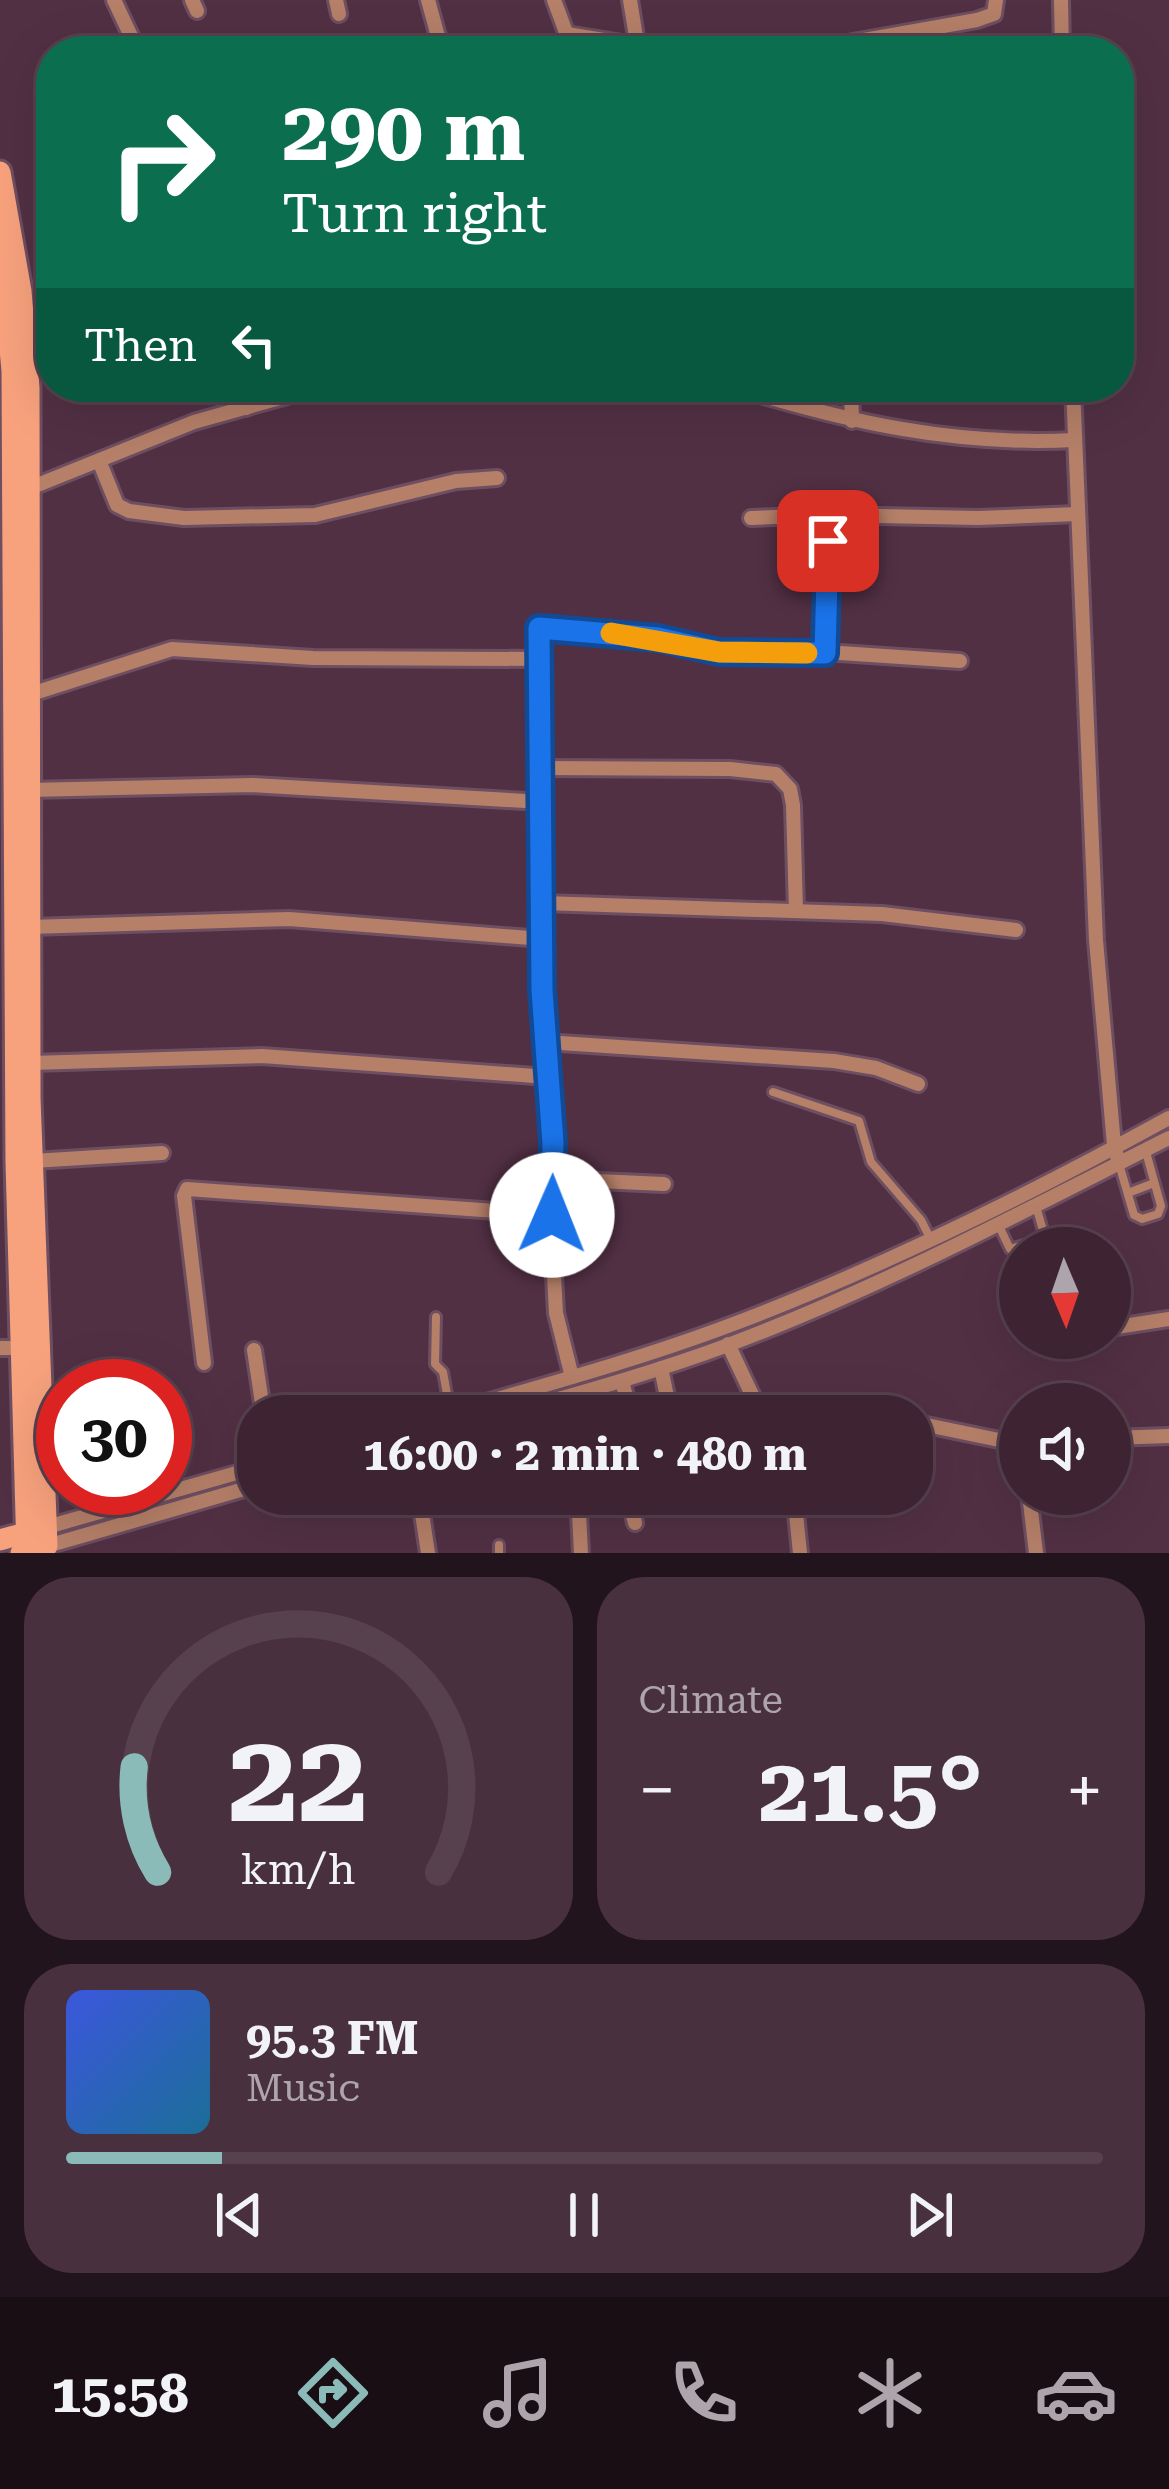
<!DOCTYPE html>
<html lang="en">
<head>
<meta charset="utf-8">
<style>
	:root { --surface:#3e2433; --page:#49303f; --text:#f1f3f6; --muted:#ada4ac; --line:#57414e; --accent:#8bbbb9 }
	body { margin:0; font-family:"Roboto Serif",serif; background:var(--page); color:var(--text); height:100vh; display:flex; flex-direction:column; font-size:45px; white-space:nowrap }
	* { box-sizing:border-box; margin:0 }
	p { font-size:39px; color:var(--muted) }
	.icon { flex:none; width:66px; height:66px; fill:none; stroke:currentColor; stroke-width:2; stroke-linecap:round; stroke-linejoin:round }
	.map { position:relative; height:1553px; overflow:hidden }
	.drawer { display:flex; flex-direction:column; gap:24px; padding:24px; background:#22141c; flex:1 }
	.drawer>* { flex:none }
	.hud { position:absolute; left:36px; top:36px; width:1098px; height:366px; border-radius:48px; box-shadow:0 12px 48px #0002,0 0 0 3px var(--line); background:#0b6e4f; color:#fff; overflow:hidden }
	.needle { width:78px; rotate:178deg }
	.fabs { position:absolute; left:999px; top:1227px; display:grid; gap:24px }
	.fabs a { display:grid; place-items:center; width:132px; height:132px; border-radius:50%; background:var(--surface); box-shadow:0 12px 48px #0002,0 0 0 3px var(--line); font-size:60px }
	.speed { position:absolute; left:36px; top:1359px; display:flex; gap:24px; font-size:60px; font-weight:700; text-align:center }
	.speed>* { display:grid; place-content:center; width:156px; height:156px; border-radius:50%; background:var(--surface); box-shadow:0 12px 48px #0002,0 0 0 3px var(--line); line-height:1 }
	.speed .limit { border:18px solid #d22; background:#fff; color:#111 }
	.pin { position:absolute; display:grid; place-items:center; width:102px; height:102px; color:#fff; margin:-51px; border-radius:24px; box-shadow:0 6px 18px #0006 }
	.me { position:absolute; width:132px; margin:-66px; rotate:1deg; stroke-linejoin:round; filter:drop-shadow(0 0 9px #0008) }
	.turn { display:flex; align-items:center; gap:42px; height:252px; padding:0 48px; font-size:54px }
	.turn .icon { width:156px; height:156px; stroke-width:2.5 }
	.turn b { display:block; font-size:84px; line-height:102px }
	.then { display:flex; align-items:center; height:114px; padding:0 48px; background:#0003; gap:24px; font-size:45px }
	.big { font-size:90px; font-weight:700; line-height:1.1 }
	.drawer .tile { flex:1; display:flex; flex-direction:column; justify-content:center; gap:18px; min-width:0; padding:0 42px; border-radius:48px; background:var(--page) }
	.drawer .dial { align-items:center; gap:0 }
	.dial svg { height:312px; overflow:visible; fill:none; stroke:var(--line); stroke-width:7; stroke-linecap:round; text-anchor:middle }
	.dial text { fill:var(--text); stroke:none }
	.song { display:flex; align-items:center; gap:36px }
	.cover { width:144px; height:144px; border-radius:18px; background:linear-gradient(135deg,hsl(230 70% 55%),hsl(200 70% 35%)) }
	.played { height:12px; border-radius:6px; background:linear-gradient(90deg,var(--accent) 15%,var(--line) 15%) }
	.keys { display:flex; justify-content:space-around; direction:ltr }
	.heat { display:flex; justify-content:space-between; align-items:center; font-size:66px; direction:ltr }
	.drawer .tiles { flex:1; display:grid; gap:24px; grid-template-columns:1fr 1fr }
	.tile:last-child { grid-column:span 2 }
	.trip { position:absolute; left:237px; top:1395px; width:696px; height:120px; border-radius:48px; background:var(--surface); box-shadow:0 12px 48px #0002,0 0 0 3px var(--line); font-weight:700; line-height:120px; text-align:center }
	.tab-bar { display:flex; height:192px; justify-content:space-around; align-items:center; background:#190e14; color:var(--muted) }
	.tab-bar .icon { width:84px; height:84px }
	.tab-bar .on { color:var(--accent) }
	.tab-bar b { font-size:54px; color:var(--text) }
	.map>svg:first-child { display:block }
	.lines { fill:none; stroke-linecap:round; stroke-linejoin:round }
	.lane-casing { stroke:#6e4e61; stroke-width:14 }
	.street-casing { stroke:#6e4e61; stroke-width:20 }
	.secondary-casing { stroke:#6e4e61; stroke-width:27 }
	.lane { stroke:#b57f68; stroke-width:8 }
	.street { stroke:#b57f68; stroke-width:14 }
	.secondary { stroke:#f8a27d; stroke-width:21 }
	.route-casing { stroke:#114b97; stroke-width:30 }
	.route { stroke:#1a73e8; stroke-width:21 }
	.slow { stroke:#f59e0b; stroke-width:21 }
</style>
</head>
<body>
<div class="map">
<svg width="1169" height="1553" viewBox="0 0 1169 1553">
	<rect width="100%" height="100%" fill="#523044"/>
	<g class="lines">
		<!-- lane casing -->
		<g class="lane-casing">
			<g id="lane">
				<path d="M773,1092l86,29 12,41 50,58 9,18"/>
				<path d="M1119,1164l15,51 8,4 16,-5 3,-8 -15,-54"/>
				<path d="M1128,1193l26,-10"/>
				<path d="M999,1226l11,23 32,-9 2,-6 -8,-28"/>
				<path d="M436,1317l-1,47 8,8 7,39"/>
				<path d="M499,1545v8"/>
			</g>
		</g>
		<!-- street casing -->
		<g class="street-casing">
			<g id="street">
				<path d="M114,0l24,51"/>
				<path d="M192,0l5,11"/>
				<path d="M336,0l3,14"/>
				<path d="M428,0l14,51"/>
				<path d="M554,0l19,51"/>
				<path d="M630,0l7,43"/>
				<path d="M1061,0l1,51"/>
				<path d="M567,34l104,17"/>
				<path d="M802,51l175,-31 17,-6 2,-14"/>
				<path d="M240,387l6,21"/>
				<path d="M734,387c113,35 221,59 340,53"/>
				<path d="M851,387l1,34"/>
				<path d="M1073,387l23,553 18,205 5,19"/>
				<path d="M100,463l17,42 12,6 55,7 131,-3 141,-34 41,-3"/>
				<path d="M30,488l164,-66 125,-35"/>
				<path d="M751,518l78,-3"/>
				<path d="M825,653l4,-138 149,3 99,-4"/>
				<path d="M28,695l144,-46 141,9 224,1"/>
				<path d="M541,768l189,1 46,5 14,15 3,16 3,106"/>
				<path d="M28,790l224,-5 290,17"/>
				<path d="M543,903l339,11 134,16"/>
				<path d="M30,927l259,-8 253,20"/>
				<path d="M545,1042l289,19 42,7 42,16"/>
				<path d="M31,1063l231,-7 286,21"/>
				<path d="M33,1161l129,-8"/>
				<path d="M553,1179l111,5"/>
				<path d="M1110,1328l59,-9"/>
				<path d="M728,1344l34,72"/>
				<path d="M0,1348h19"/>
				<path d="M254,1350l10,66"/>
				<path d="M204,1363l-20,-167 3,-7 365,26"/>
				<path d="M661,1368l10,48"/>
				<path d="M572,1377l-16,-64 -4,-74 1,-96 -11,-153 -3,-362 119,11 61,13 121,1 120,8"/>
				<path d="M622,1381l9,35"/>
				<path d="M562,1398l3,18"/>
				<path d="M439,1416c94,-28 189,-53 281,-87 154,-57 305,-132 449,-211"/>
				<path d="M499,1416c77,-22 154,-43 229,-71 152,-57 296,-134 441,-207"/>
				<path d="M912,1422l87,18h21"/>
				<path d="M1110,1438l59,-2"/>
				<path d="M419,1494l9,59"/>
				<path d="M578,1494l3,59"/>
				<path d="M628,1494l7,29"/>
				<path d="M794,1494l6,59"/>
				<path d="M1029,1494l7,59"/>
				<path d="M47,1527l211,-60"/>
				<path d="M47,1546l211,-61"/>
			</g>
		</g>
		<!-- secondary casing -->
		<g class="secondary-casing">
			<g id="secondary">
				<path d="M0,172l21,119 8,97 1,711 17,447 -26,7"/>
				<path d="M0,240l12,131 4,791 11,389"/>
				<path d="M0,1540l40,-11"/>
			</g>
		</g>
		<!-- lane -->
		<use href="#lane" class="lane"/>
		<!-- street -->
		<use href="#street" class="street"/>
		<!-- secondary -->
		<use href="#secondary" class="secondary"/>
	</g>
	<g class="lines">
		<!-- route casing -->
		<g class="route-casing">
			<path id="route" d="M552,1215l1,-72 -11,-153 -3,-362 119,10 61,14 106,1 3,-112"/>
		</g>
		<!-- route -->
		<use href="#route" class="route"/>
		<!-- slow -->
		<path class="slow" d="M611,633l108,19 88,1"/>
	</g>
</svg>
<div class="fabs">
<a><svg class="needle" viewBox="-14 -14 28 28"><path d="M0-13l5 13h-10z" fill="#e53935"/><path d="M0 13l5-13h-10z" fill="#ada4ac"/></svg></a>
<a><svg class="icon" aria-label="sound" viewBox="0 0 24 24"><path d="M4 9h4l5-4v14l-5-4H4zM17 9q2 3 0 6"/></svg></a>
</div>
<div class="speed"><div class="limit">30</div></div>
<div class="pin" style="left:828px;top:541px;background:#d93025"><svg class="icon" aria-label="arrive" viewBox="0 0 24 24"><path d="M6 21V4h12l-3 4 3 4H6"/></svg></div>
<svg class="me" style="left:552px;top:1215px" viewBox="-20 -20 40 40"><circle r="19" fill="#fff"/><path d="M0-13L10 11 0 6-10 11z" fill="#1a73e8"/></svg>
<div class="trip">16:00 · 2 min · 480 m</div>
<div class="hud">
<div class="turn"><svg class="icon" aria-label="right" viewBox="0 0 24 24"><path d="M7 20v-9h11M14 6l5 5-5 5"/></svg><div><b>290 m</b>Turn right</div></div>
<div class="then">Then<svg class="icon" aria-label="left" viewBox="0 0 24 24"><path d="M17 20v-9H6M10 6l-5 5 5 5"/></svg></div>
</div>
</div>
<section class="drawer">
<div class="tiles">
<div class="tile dial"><svg viewBox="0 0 100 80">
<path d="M14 69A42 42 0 1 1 86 69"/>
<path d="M14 69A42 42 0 0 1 8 42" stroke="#8bbbb9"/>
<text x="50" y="56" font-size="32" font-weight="700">22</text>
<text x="50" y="72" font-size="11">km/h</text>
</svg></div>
<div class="tile"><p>Climate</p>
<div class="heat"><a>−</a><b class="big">21.5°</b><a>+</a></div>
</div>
<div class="tile">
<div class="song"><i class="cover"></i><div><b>95.3 FM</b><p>Music</p></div></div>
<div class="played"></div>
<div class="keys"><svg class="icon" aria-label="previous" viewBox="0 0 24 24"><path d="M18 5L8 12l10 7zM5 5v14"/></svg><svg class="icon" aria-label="pause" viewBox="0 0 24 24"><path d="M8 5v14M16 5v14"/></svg><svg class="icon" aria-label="next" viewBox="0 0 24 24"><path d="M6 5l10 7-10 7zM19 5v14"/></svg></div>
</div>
</div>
</section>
<nav class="tab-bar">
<b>15:58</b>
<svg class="icon on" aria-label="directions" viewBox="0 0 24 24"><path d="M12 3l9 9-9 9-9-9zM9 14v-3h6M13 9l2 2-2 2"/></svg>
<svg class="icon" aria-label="music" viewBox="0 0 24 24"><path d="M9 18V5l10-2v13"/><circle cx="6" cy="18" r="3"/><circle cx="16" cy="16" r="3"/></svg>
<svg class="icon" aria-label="phone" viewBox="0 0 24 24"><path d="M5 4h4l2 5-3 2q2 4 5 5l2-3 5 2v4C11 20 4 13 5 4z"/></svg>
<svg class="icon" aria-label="climate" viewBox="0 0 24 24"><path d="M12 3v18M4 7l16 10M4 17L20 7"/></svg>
<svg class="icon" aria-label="car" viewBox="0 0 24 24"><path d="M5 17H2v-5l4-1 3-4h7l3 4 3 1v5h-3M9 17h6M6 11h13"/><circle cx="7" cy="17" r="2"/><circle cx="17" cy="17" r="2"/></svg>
</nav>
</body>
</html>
